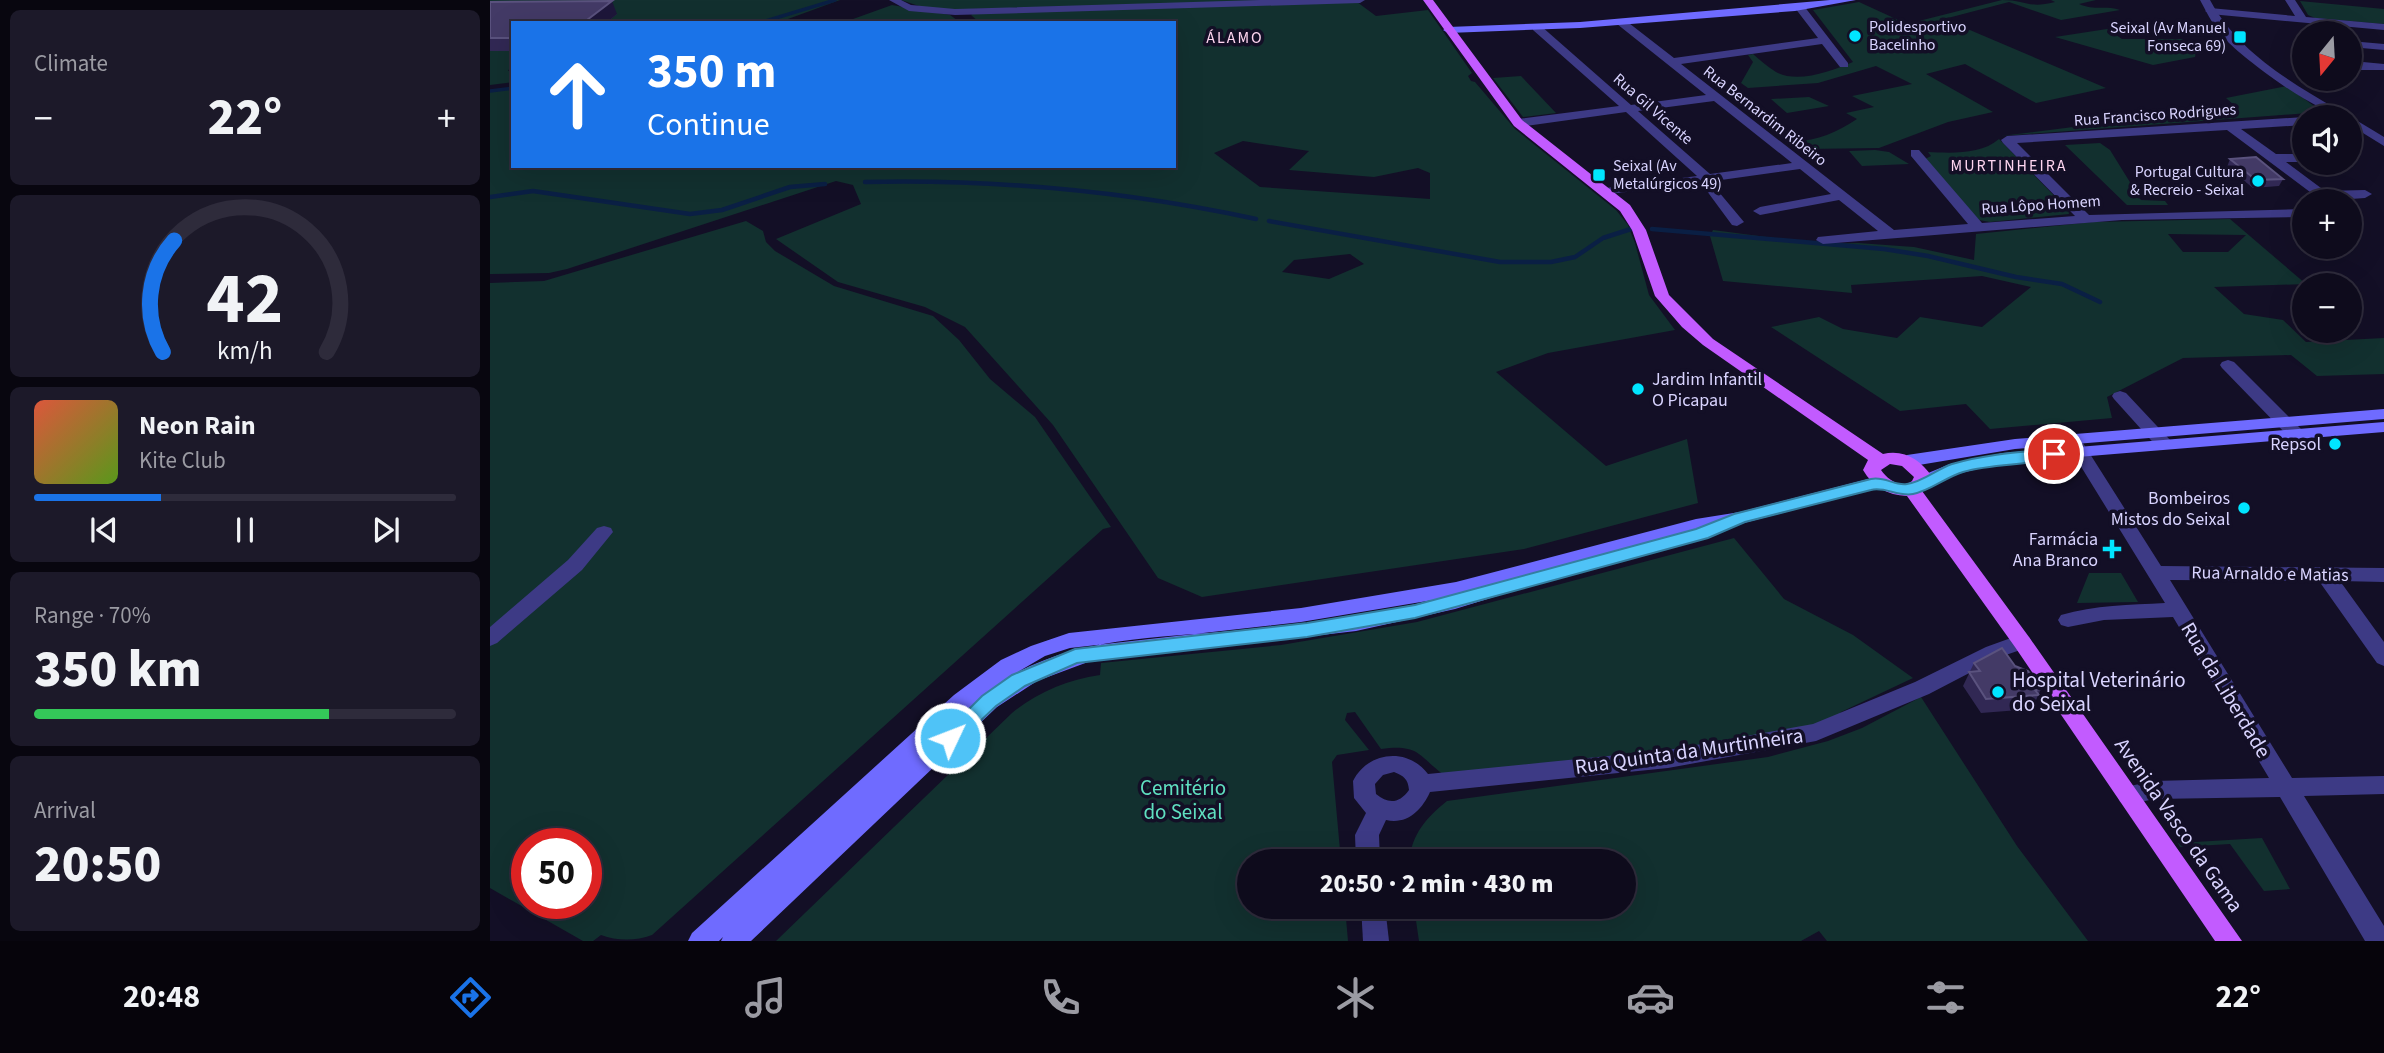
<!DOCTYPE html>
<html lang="en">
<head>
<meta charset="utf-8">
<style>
	:root { --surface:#0e0b1c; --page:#1c1929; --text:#f1f3f6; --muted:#9b9ba3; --line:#2e2b3b; --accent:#1a73e8 }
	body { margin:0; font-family:"Source Sans 3",sans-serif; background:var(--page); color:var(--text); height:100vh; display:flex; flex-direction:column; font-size:26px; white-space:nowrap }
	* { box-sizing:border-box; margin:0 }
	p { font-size:23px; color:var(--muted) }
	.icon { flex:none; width:38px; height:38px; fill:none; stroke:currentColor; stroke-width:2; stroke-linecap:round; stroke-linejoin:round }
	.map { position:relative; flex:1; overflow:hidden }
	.side { display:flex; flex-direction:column; gap:10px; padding:10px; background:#08060f; width:490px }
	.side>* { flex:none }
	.banner { position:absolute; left:21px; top:21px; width:665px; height:147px; border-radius:0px; box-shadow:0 7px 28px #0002,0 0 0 2px var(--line); background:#1a73e8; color:#fff; overflow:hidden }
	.needle { width:46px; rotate:198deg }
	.fabs { position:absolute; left:1802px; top:21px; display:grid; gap:14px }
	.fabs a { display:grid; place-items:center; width:70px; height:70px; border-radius:50%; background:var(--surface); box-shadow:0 7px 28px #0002,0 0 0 2px var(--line); font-size:35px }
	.speed { position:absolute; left:21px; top:828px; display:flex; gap:14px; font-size:35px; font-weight:700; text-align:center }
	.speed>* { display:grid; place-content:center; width:91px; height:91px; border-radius:50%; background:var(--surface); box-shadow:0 7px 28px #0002,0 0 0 2px var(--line); line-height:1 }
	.speed .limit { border:10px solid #d22; background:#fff; color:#111 }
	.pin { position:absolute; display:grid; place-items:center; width:60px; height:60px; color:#fff; margin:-30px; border:4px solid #fff; border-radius:50%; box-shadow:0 2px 7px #0007 }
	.me { position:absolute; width:77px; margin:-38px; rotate:47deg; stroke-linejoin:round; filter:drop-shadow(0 0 5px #0008) }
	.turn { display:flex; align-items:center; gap:24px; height:147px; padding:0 21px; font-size:32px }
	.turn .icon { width:91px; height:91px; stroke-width:2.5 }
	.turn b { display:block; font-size:49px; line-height:60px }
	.big { font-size:52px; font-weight:800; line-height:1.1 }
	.side .widget { flex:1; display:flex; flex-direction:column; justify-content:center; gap:10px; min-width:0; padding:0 24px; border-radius:10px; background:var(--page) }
	.side .dial { align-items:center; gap:0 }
	.dial svg { height:182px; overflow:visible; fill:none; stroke:var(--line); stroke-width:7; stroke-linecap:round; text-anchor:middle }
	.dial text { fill:var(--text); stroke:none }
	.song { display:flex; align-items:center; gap:21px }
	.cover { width:84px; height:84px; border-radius:10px; background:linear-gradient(135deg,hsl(10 70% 55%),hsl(90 70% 35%)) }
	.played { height:7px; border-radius:4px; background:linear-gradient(90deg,var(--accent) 30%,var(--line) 30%) }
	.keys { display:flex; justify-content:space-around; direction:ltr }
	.heat { display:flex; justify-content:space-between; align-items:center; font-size:38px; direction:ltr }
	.charge { height:10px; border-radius:5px; background:linear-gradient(90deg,#34c759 70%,var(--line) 0) }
	.trip { position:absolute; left:747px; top:849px; width:399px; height:70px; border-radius:35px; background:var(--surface); box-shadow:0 7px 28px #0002,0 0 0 2px var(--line); font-weight:800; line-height:70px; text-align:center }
	.dock { display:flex; height:112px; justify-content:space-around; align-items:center; background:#06040b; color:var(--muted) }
	.dock .icon { width:49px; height:49px }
	.dock .on { color:var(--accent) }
	.dock b { font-size:32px; color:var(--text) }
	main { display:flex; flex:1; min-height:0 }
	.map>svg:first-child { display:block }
	.green { fill:#12302f; fill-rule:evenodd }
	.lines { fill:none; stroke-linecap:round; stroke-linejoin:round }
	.stream-far1 { stroke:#0a1f44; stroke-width:3.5 }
	.stream { stroke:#0a1f44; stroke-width:4.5 }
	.minor { fill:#3d3a85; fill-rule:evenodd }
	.tertiary { fill:#3d3a85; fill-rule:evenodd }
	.secondary { fill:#6f6bff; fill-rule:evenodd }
	.primary { fill:#c25bff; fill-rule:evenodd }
	.wall { fill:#312854 }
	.shaded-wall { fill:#1d163a }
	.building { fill:#433a66; stroke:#5a527e; stroke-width:2 }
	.route { fill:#4fc3f7; stroke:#337fa1; stroke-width:2 }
	.poi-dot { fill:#00e5ff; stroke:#130f26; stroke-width:2.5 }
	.labels { text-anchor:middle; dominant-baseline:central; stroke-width:7; stroke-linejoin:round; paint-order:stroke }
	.far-poi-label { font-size:16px; fill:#d9d4ff; stroke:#130f26; text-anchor:start }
	.far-neighbourhood-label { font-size:16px; letter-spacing:2px; fill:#ffd6f0; stroke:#130f26 }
	.far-street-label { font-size:16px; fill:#d9d4ff; stroke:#130f26 }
	.poi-label { font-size:18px; fill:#d9d4ff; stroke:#130f26; text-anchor:end }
	.street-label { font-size:18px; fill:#d9d4ff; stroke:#130f26 }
	.near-poi-label { font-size:21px; fill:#d9d4ff; stroke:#130f26; text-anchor:start }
	.near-street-label { font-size:21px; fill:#d9d4ff; stroke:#130f26 }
	.near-park-label { font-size:21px; fill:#5fe0c0; stroke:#130f26 }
</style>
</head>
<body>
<main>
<section class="side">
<div class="widget"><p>Climate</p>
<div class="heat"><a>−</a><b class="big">22°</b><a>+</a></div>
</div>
<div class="widget dial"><svg viewBox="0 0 100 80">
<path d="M14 69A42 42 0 1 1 86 69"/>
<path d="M14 69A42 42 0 0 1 19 20" stroke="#1a73e8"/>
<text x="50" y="56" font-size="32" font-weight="700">42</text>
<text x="50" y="72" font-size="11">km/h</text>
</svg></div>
<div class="widget">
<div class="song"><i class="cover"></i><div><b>Neon Rain</b><p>Kite Club</p></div></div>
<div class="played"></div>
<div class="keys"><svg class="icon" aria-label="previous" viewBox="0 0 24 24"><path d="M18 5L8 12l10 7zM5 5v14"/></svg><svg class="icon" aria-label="pause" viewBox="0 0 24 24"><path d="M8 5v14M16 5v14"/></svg><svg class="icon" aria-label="next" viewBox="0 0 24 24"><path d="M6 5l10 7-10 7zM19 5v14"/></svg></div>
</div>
<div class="widget"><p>Range · 70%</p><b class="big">350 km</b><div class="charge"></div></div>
<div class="widget"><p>Arrival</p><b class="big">20:50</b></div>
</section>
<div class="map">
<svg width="1894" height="941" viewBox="0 0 1894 941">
	<rect width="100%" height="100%" fill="#130f26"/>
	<!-- green -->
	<g class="green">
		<path d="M0,0h350l-63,23h-171l-116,-7z"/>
		<path d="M411,0h428l-398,10z"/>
		<path d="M1512,0c24,0 26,9 53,2l-4,-2h45l-17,4c16,7 26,1 41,6l-59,10 -52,-18 -65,17 162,69 -70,15 -71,-39 -39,10 67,38 -45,10 -69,26 -75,1 -16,-8c26,2 47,-8 69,-22l-11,-6 28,-6 -22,-11 60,-12 -36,-18 -58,17 -70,5 -7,-5 12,-21 -5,-7 5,-1c7,6 15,13 23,18 21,12 56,-1 77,-10l-40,-52 46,-8 48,22z"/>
		<path d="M1810,1l84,8v15l-69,-6 -7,-3z"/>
		<path d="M867,2l19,14 52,-6 44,63 -4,3 3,5 4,1 40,47 101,81 12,15 7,18 14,52 26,35 -127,23 -52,19 110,94 81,-27 11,64 -174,46 -322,48 -44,-19 -105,-153 -88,-98 -40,-20 -87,-25 -62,-43 85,-35 -8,-19 -17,-4 -269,88 -18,4 -59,1v-182l23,-3v77h661v-143h-194l-9,-8 4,-3zM753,141l66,10 -20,19 85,7 44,-9 12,5v26l-170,-12 -46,-34zM860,254l14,10 -35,15 -47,-7 12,-12z"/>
		<path d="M402,5l58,10 11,8h-119z"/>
		<path d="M1617,29l15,10h60l14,13 -1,5 -42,8 -98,-28z"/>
		<path d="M0,51h23v12l-5,8h5v11l-23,3z"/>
		<path d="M1031,76l35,37 -33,4 -30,-39z"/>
		<path d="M1797,86l35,26 -321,24 88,-11c21,6 116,-15 145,-20l-8,-7z"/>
		<path d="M1319,97l20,9 -42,7 -16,-14z"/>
		<path d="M1509,139l69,71 1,4 -79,8 -11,-2 -54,-61 6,-3 -3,-4c22,1 53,3 71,-13z"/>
		<path d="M1610,143l10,7 31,50 24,1 3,4h-41l-62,-60z"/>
		<path d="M1385,150l14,2 20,12 -47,2 -13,-15z"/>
		<path d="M1740,219l76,65 -92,3 30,27 39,6 23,22 78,-4v36l-67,2 -26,-21 -108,3 -76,39 5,21 -122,11 -24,-25 -66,7 -129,-84 48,-10 24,12 54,9 23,-21 62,10 49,-40 -49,-11 -131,9 1,8 -129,-12 -13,-45 3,-6 106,14 39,-1 56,4 60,13 2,-26 117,-12zM1678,234l78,1 -18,17h-45z"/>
		<path d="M256,221l17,10 3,11 9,9 59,35 99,30 26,24 31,39 45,38 76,110 -8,2 -451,406c-16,6 -35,6 -51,0l-8,6h-10l-93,-53v-605l54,-2zM37,844h59v59h-59z"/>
		<path d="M1244,538l50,61 69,36 60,43 -72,34 -5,7 -84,22 -308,34c-26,-19 -24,-31 -63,-26l-26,-37 -8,1 -2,7 24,30 -32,5 -5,7 9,99h-91v45l95,1 3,34h-572l236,-228c26,-21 55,-33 88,-38l1,-12 180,-18 136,-23z"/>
		<path d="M1599,573h32l17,29 -61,1z"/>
		<path d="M1431,697l96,149 71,95h-261l-8,-10 -18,10h-382l-5,-34 210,-1v-45h-215c3,-27 17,-43 38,-60l321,-44 60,-16 34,-13z"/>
		<path d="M1772,838l28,51 -26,2 -34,-47 -50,3 -2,-4z"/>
	</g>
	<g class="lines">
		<!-- stream-far1 -->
		<g class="stream-far1">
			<path d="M269,23l76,-23"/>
			<path d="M0,91l23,-3"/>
		</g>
		<!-- stream -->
		<g class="stream">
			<path d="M375,182c133,-3 261,9 391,37"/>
			<path d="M0,197l43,-6 157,23 32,-4 68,-23 35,-3"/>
			<path d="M779,221l231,41h51l24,-5 28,-19 28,-9"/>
			<path d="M1162,229l232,20 44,7 88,21 46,7 38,18"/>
		</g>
		<!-- minor -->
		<g class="minor">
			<path d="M399,0h12l10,5 44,4 305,-9h105l-5,3 -405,12 -46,-4z"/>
			<path d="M1795,0h10l11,17 78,7v6l-174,-16 -5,-3 5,-3 85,8z"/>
			<path d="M1310,5l4,1 44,57v4h-8l-18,-23 -141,20 213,166 74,-6 -57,-68v-6h8l63,73 93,-7 -72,-73 -2,-3 6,-4 298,-19v8l-64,4 35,25h29v8h-19l39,29 40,-1 7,4 -7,4 -43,3 -95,-71 -210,13 72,72 216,-6v8l-183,3 -299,24 -7,-4 2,-3 60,-6 -39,-31 -79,15 -7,-4 7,-4 71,-13 -31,-25 -86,12 -1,4 31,37 -7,4 -5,-1 -31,-42 -100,12v-6l5,-1 91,-12 -71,-64 -108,15 -6,-4 6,-4 101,-13 -86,-76v-4h8l90,79 75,-10 -89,-71v-4h8l49,38 144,-20 -23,-30zM1224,101l78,62 -82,11 -72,-63z"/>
			<path d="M1815,38v8l-5,-3z"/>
			<path d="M1860,41l34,3v6l-34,-3z"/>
			<path d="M1873,62l21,2v6h-34v-6z"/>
			<path d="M1738,360l6,2 68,68 2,4 -2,4h-12l-68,-70 -2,-3 2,-3z"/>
			<path d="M1630,391l6,2 45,48 3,4 -3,4h-12l-45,-50 -2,-3 2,-3z"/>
			<path d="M1582,434l6,1 83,131 223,2v14l-44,-1 44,61v24l-7,-3 -58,-82 -149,-1 122,198 92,-2v18l-80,2 80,130v15h-19l-85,-144 -126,2 -26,6 -8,-3 -3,-7 3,-7 34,-7 115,-3 -96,-161 -69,3 -36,7 -7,-2 -3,-5 3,-5c34,-10 69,-10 104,-12l-101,-164z"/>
			<path d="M114,526l7,2 2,4 -31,38 -85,73 -7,3v-19l78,-67 29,-32z"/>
			<path d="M1532,634l7,3 3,5 -3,5 -29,10 -71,37 -113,47 -148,27 -238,24c-8,18 -23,33 -44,28l-7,15 1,26h-24l-1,-26 11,-22 -12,-15 -1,-17c15,-30 55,-34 75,-7l240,-24 145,-26 102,-42 71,-35zM904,772c10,4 14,7 15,18 -10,14 -21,14 -33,4l-1,-10 8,-9z"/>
			<path d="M871,906h24l4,35h-26z"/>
		</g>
		<!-- tertiary -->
		<path class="tertiary" d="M1710,0h10c36,67 113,98 174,137v9l-34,-21v-8c-29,0 -101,-54 -123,-76 -12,-12 -19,-26 -27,-41z"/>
		<!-- secondary -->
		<g class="secondary">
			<path d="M1340,0h26l-61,11 -215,17 -132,5 -5,-3 5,-3 132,-5z"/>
			<path d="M1894,409v10l-369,30 -108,18 -9,-6 9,-6 108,-16z"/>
			<path d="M1894,422v10l-381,31 -42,10 -39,15 -9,-6 3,-4 34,-14 53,-11z"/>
			<path d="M1390,476l6,2 3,4 -3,4 -146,38 -44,7 -187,51 4,5 -3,5 -55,17 -99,22 -268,31 -51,19 -40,26 -246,234h-30l2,-4 -4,4h-31l4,-8 262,-238 47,-35 30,-14 38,-13 232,-25 155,-26 240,-63 44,-7zM949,599c-61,14 -123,24 -185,30 -84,9 -176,5 -250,51l41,-24 25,-8 231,-26z"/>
		</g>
		<!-- primary -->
		<path class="primary" d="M933,0h10l89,120 108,85 16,25 23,65 44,44 170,115c21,-5 38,6 49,23l-10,14 107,146 213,304h-27l-200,-294 -108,-151c-20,-1 -34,-9 -44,-26l5,-10 -165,-115 -21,-18 -27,-31 -23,-66 -12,-19 -106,-85zM1400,464l12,2 12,11 -2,4c-11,8 -24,-1 -31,-11z"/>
	</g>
	<!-- wall -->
	<g class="wall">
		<path d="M0,2l127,12 -11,9h-93v28h-23z"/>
		<path d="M1740,159l53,20 -4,7 -26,2 -26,-21z"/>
		<path d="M1484,663l41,3 26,23 -9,20 -51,4 -18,-27z"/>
	</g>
	<!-- shaded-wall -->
	<path class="shaded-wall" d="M122,1l5,13 -11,9h-23z"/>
	<!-- building -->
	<g class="building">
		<path d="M122,1l-29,22h-70v15h-23v-36z"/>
		<path d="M1766,157l27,22 -27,1 -26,-21z"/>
		<path d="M1512,648l13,18 13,5 13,18 -6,1 4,5 -53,4 -17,-27 11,-1 -6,-8z"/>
	</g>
	<!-- route -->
	<path class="route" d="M1564,449l8,5 -2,3c-31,9 -65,6 -97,15 -17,5 -33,19 -50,22 -15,3 -29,-8 -42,-4l-126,32 -37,16 -293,80 -108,19 -230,26 -52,23 -29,20 -39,37 -7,3 -7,-3 -3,-5 42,-42 30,-21 63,-26 232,-26 108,-18 281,-76 38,-15 137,-35c14,-3 23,7 36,5 16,-2 30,-15 45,-20 33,-10 68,-12 102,-15z"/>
	<!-- markers -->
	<g class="poi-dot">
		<circle cx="1365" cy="36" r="7"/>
		<rect x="1743" y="30" width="14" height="14" rx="3.5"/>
		<rect x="1102" y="168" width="14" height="14" rx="3.5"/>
		<circle cx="1768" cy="181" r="7"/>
		<circle cx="1148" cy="389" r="7"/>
		<circle cx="1845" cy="444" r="7"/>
		<circle cx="1754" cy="508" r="7"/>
		<path d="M1618.5 538.5h7v7h7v7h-7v7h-7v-7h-7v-7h7z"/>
		<circle cx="1508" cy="692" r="7"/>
	</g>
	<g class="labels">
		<!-- far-poi labels -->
		<g class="far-poi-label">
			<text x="1379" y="27">Polidesportivo<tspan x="1379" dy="18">Bacelinho</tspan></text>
			<text x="1736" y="28" text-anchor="end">Seixal (Av Manuel<tspan x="1736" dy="18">Fonseca 69)</tspan></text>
			<text x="1123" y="166">Seixal (Av<tspan x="1123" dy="18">Metalúrgicos 49)</tspan></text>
			<text x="1754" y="172" text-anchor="end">Portugal Cultura<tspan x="1754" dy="18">&amp; Recreio - Seixal</tspan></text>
		</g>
		<!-- far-neighbourhood labels -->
		<g class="far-neighbourhood-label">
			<text x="745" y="38">ÁLAMO</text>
			<text x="1519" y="166">MURTINHEIRA</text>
		</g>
		<!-- far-street labels -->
		<g class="far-street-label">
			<text transform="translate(1163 109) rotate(41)">Rua Gil Vicente</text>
			<text transform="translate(1665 115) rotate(-4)">Rua Francisco Rodrigues</text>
			<text transform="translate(1275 116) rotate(38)">Rua Bernardim Ribeiro</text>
			<text transform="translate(1551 205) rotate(-4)">Rua Lôpo Homem</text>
		</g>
		<!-- poi labels -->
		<g class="poi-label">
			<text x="1162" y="379" text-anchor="start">Jardim Infantil<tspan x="1162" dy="21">O Picapau</tspan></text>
			<text x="1831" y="444">Repsol</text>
			<text x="1740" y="498">Bombeiros<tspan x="1740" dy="21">Mistos do Seixal</tspan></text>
			<text x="1608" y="539">Farmácia<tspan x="1608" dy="21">Ana Branco</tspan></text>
		</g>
		<!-- street labels -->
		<g class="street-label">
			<text transform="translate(1780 574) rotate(1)">Rua Arnaldo e Matias</text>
		</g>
		<!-- near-poi labels -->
		<g class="near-poi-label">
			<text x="1522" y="680">Hospital Veterinário<tspan x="1522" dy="24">do Seixal</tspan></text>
		</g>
		<!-- near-street labels -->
		<g class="near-street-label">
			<text transform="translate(1736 690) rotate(59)">Rua da Liberdade</text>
			<text transform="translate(1199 751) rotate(-8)">Rua Quinta da Murtinheira</text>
			<text transform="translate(1689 825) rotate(55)">Avenida Vasco da Gama</text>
		</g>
		<!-- near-park labels -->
		<g class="near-park-label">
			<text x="693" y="788">Cemitério<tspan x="693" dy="24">do Seixal</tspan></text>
		</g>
	</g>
</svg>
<div class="fabs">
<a><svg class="needle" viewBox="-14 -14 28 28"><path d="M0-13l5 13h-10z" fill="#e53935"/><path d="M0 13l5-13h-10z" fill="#9b9ba3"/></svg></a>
<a><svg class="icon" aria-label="sound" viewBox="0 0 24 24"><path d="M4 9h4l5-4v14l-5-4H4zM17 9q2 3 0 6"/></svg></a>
<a>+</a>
<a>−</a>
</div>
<div class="speed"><div class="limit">50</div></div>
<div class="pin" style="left:1564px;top:454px;background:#d93025"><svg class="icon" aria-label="arrive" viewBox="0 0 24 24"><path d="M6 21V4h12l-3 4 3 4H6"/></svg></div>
<svg class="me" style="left:460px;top:738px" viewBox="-20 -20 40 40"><circle r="17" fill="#4fc3f7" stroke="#fff" stroke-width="3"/><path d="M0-11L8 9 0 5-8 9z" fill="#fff"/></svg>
<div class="trip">20:50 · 2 min · 430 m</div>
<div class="banner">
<div class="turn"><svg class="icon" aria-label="ahead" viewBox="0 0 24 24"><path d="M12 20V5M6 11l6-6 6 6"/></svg><div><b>350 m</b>Continue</div></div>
</div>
</div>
</main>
<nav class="dock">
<b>20:48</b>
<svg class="icon on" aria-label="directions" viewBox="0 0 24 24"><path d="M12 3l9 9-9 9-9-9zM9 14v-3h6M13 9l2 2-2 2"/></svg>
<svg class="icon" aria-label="music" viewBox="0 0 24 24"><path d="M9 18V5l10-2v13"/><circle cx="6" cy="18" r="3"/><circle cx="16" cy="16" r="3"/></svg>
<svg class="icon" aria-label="phone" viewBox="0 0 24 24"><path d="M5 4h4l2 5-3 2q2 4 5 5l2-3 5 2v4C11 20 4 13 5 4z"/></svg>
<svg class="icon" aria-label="climate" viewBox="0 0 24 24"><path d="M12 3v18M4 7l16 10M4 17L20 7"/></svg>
<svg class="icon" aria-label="car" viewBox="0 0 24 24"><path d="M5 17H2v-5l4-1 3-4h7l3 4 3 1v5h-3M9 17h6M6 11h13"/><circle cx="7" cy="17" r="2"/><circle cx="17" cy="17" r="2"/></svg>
<svg class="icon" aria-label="filters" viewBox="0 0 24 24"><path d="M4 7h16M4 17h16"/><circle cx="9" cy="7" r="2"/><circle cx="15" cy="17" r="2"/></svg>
<b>22°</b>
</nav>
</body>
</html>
